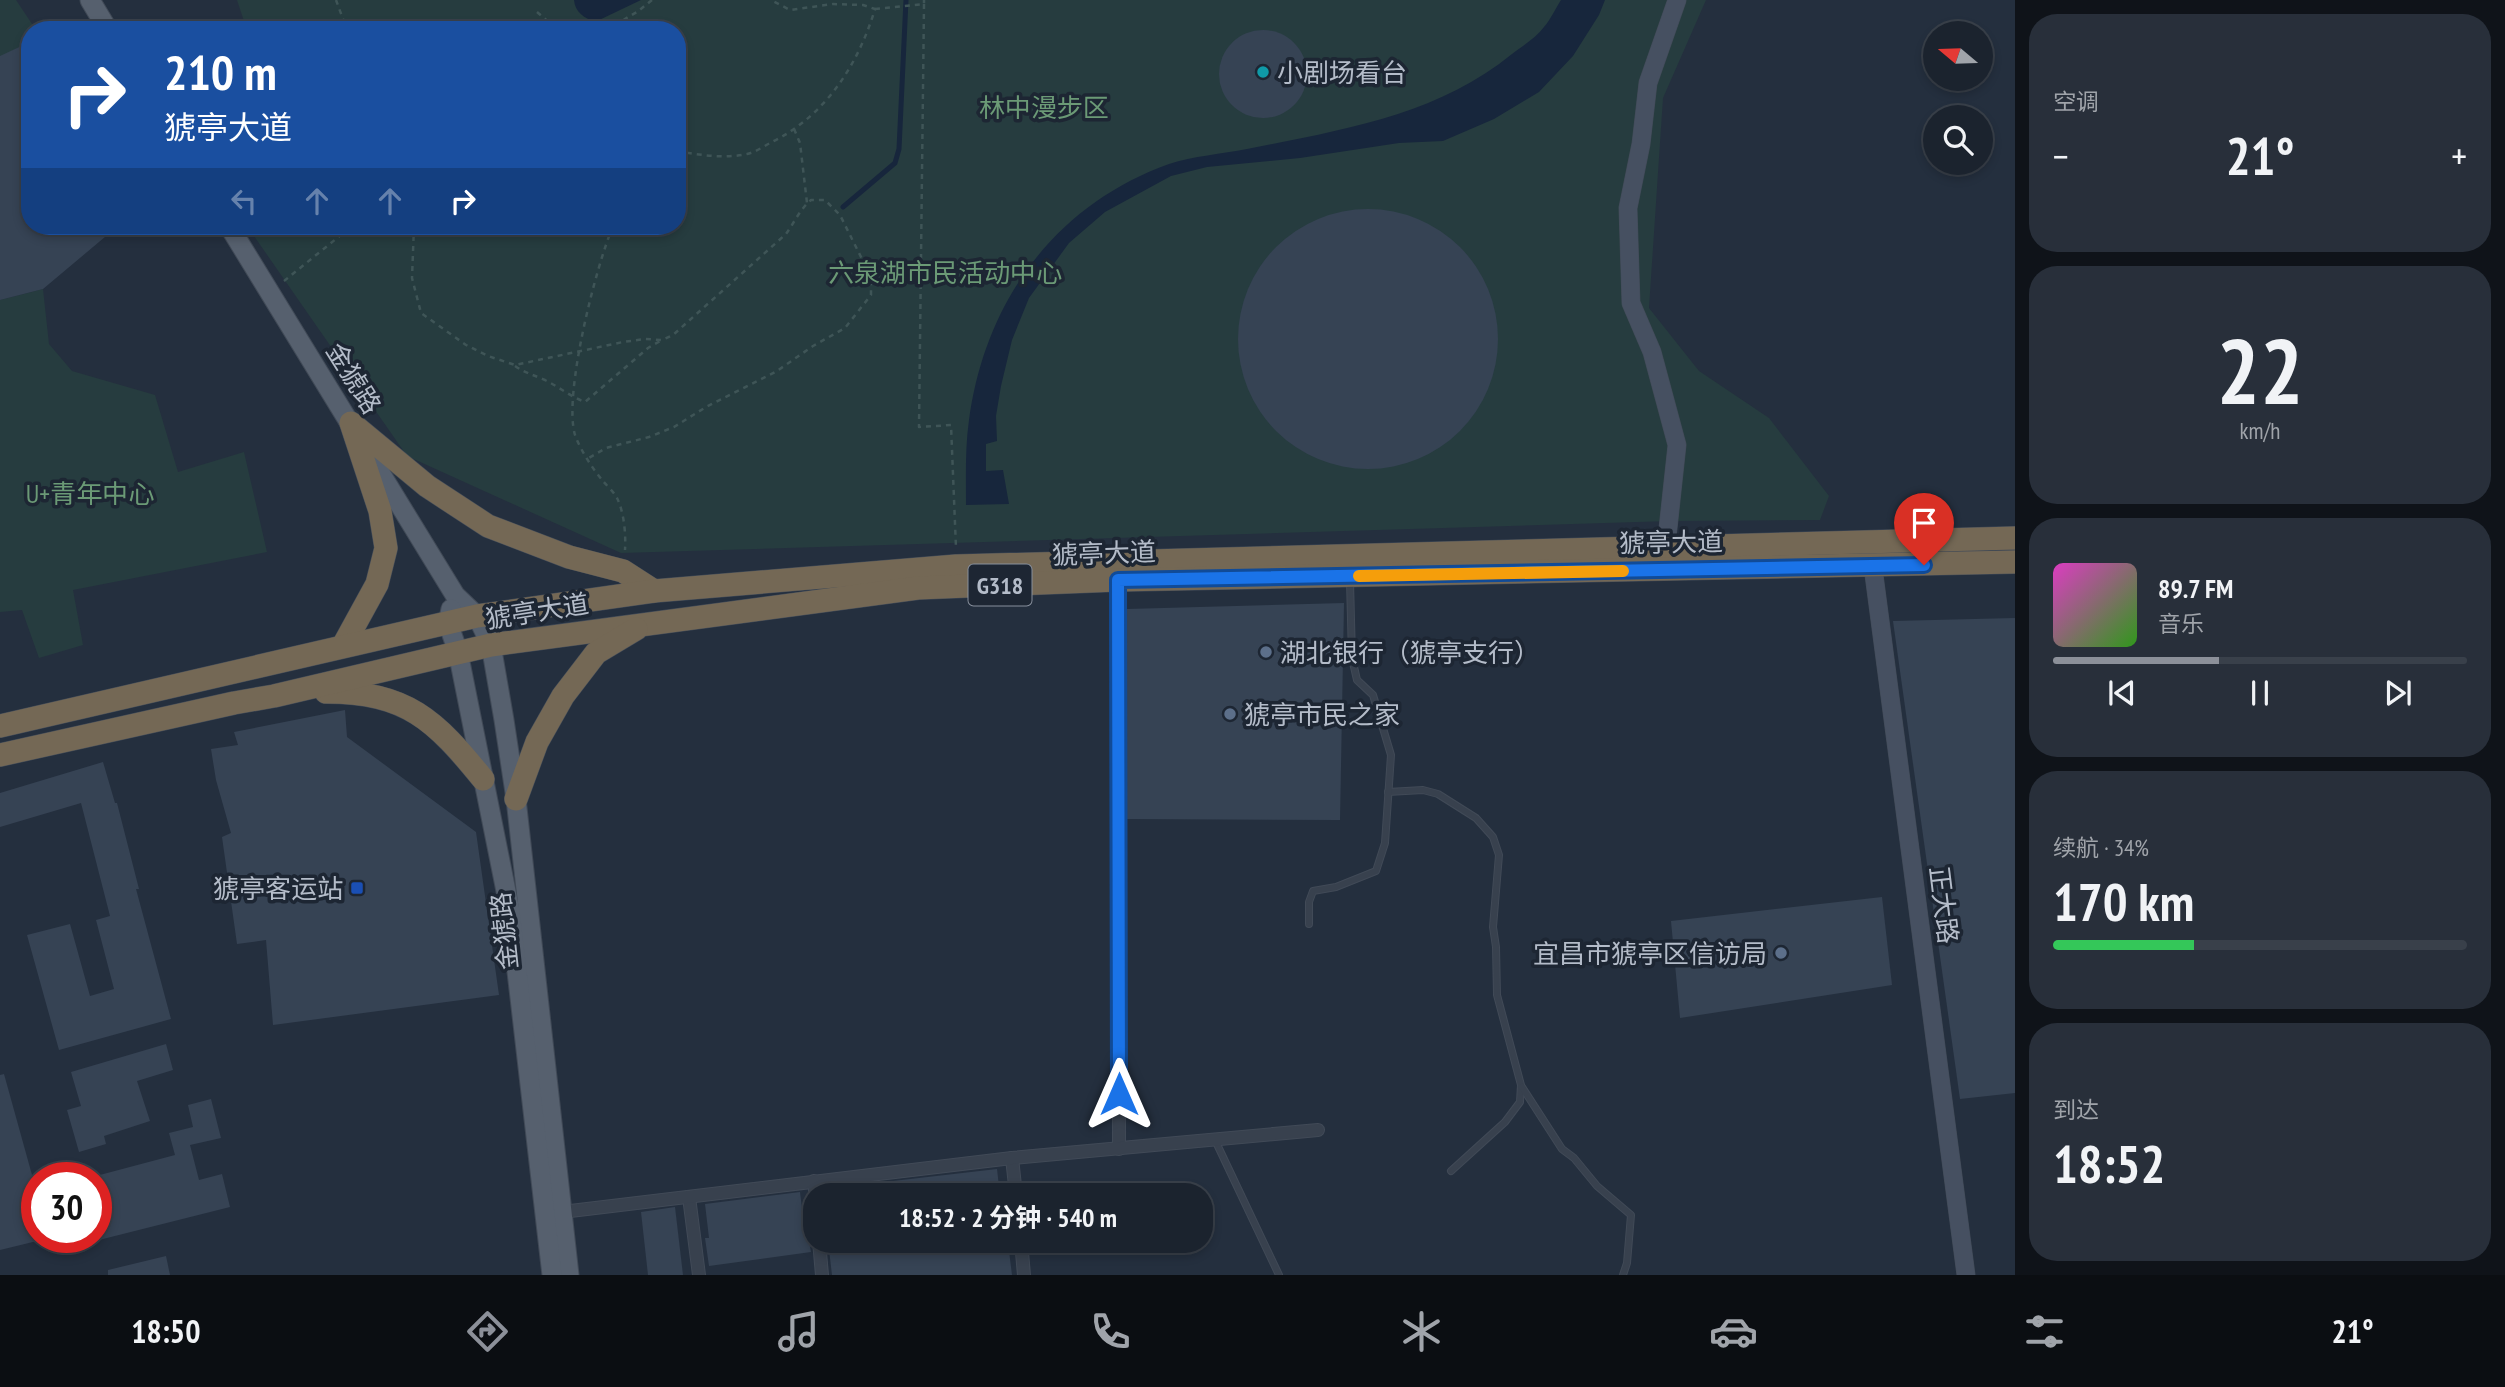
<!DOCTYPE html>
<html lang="zh">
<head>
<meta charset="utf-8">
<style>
	:root { --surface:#1b232e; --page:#282f3a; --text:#f1f3f6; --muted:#a0a4aa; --line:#39404a; --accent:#8c9099 }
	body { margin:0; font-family:"PT Sans Narrow","Noto Sans SC",sans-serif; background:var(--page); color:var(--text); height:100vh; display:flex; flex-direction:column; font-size:26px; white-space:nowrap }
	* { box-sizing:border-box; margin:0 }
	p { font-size:23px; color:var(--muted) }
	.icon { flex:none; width:38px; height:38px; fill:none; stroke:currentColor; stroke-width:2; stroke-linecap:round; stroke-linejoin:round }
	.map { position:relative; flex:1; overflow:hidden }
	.side { display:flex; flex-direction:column; gap:14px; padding:14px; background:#0f1319; width:490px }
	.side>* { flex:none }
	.hud { position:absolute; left:21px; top:21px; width:665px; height:214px; border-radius:28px; box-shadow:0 4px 10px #0003,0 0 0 2px var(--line); background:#1a4fa0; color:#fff; overflow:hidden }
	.needle { width:46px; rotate:289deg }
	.fabs { position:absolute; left:1923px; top:21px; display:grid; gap:14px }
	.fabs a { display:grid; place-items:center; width:70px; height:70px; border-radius:50%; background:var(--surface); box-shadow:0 4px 10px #0003,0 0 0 2px var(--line); font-size:35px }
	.speed { position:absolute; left:21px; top:1162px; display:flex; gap:14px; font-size:35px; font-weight:700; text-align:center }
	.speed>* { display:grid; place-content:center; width:91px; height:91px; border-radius:50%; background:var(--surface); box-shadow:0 4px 10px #0003,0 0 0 2px var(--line); line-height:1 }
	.speed .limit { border:10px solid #d22; background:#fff; color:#111 }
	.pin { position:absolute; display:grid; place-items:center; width:60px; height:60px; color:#fff; margin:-72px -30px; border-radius:50% 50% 50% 0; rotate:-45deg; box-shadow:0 0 7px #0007 }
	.pin .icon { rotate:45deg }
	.me { position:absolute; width:77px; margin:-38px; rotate:0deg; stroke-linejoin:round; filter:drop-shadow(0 0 5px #0008) }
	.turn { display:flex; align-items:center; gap:24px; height:147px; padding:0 28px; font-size:32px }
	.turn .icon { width:91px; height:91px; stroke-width:2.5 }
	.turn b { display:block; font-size:49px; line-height:60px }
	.lanes { display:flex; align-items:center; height:66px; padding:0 28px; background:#0003; justify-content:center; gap:35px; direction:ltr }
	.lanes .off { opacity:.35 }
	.big { font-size:52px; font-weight:700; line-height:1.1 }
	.side .card { flex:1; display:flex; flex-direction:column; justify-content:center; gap:10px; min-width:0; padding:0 24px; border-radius:28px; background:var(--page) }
	.side .dial { align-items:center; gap:0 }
	.dial b { font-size:91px; line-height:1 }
	.song { display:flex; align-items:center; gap:21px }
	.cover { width:84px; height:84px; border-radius:10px; background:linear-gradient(135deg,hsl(310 70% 55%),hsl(110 70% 35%)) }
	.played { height:7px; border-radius:4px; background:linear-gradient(90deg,var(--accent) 40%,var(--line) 40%) }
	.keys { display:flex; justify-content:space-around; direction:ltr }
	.heat { display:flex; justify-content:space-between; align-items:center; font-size:38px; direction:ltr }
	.charge { height:10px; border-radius:5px; background:linear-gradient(90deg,#34c759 34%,var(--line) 0) }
	.trip { position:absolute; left:803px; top:1183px; width:410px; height:70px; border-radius:28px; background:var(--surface); box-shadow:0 4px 10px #0003,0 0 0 2px var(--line); font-weight:700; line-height:70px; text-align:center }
	.tabs { display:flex; height:112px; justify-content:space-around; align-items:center; background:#0b0e12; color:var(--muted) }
	.tabs .icon { width:49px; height:49px }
	.tabs .current { color:var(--accent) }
	.tabs b { font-size:32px; color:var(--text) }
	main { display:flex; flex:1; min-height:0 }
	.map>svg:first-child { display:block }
	.green { fill:#263c3f }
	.water { fill:#17263c }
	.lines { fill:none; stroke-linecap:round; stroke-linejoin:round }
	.stream { stroke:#17263c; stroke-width:5 }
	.building { fill:#364354 }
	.lane-casing { stroke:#414a57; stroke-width:8 }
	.street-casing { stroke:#414a57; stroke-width:14 }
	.secondary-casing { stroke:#414a57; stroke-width:19 }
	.primary-casing { stroke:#414a57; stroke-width:21 }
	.highway-casing { stroke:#434c59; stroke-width:24 }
	.path { stroke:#3f5557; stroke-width:2.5; stroke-dasharray:5 5; stroke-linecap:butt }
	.lane { stroke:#38414e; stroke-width:6 }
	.street { stroke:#38414e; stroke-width:12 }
	.secondary { stroke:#465061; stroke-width:18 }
	.primary { stroke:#56606e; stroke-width:19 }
	.highway { stroke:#746855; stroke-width:23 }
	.route-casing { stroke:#114b97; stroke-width:18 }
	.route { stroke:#1a73e8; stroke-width:12 }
	.slow { stroke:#f59e0b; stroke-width:12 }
	.culture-dot { fill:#0f9aa8; stroke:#1d2633; stroke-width:2.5 }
	.service-dot { fill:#5c6f8a; stroke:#1d2633; stroke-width:2.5 }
	.transit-dot { fill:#1a4fb4; stroke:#1d2633; stroke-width:2.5 }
	.labels { text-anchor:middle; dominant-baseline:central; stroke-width:7; stroke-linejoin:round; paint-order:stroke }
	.shield { fill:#1d2633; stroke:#878f9c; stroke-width:2 }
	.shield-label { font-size:24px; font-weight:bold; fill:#b4bcc9 }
	.poi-label { font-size:26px; fill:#b4bcc9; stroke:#1d2633; text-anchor:start }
	.park-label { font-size:26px; fill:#6b9a76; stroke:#1d2633 }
	.street-label { font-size:26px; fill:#b4bcc9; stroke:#1d2633 }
</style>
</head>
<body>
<main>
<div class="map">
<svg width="2015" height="1275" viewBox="0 0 2015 1275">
	<rect width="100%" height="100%" fill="#242f3e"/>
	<!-- green -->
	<g class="green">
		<path d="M0,0h16l20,30h-6v12l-30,15z"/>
		<path d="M237,0h1469l-43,98 -14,210 50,63 70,47 60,78 -9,24 -150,1 -1049,32 -214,-97 -160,-230h430v-196h-430z"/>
		<path d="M43,289l6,55 23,27 83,24 23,77 66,-20 23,100 -194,38 10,55 -44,13 -17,-48 -22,2v-312z"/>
	</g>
	<!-- water -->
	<g class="water">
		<path d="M574,0h67l-46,22c-11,-4 -20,-10 -21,-22z"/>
		<path d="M1561,0h44l-6,15 -26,41 -34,36 -45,27 -51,22 -44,2 -99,15 -93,9 -36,9 -66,36 -36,31 -40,55 -17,42 -11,46 -5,30 1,25 -11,3v27l17,-1 6,34 -43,1c0,-28 -1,-57 3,-85 16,-119 86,-215 200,-256 24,-8 53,-10 78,-15 94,-19 189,-33 265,-95 10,-8 24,-16 32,-27 7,-8 11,-18 17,-27z"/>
	</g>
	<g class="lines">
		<!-- stream -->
		<path class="stream" d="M843,207l52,-44 4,-14 7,-149"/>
	</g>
	<!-- building -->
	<g class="building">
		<circle cx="1263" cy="74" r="44"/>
		<path d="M30,42v184h88l-75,63 -43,11v-244z"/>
		<circle cx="1368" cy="339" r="130"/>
		<path d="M1344,603l-4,217 -213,-1v-210z"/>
		<path d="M2015,618v475l-55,6 -67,-478z"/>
		<path d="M345,710l2,27 129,95 23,163 -226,30 -7,-85 -29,4 -15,-107 9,-4 -15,-53 -5,-31 27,-4 -4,-13z"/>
		<path d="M103,762l12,41h2l22,86h-3l35,130 -112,31 -32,-115 43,-11 20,72 24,-7 -18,-69 14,-4 -29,-113 -81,24v-34z"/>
		<path d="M1882,897l10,88 -212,33 -9,-97z"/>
		<path d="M166,1044l7,26 -36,11 13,40 -46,15 2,8 -27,8 -12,-42 14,-4 -10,-34z"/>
		<path d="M4,1074l33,119v48l-37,9v-175z"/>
		<path d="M211,1099l10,39 -31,7 9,35 23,-6 8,33 -131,33 -3,-10v-54l79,-21 -6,-22 24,-6 -5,-22z"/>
		<path d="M997,1169l3,26h-158l-1,-8z"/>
		<path d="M800,1192l4,33h2l5,27 -102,14 -4,-28h4l-4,-34z"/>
		<path d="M675,1207l8,68h-35l-7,-63z"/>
		<path d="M828,1241h174l1,11 6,-1 3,24h-180z"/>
		<path d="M166,1256l4,19h-62v-5z"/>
	</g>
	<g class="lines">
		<!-- lane casing -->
		<g class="lane-casing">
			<g id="lane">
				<path d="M1388,792l35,-2 15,4 38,24 17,19 6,18 -6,72 3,20 1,48 24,90 -1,17 -15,20 -54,49"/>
				<path d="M1309,924v-22l4,-11 23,-4 40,-16 9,-28 6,-88 -18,-60 -16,-15 -5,-22 -2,-77"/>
				<path d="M1522,1087l40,62 12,9 23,28 34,29 -4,48 -4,12"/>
				<path d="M1215,1140l64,135"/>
			</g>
		</g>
		<!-- street casing -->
		<g class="street-casing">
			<g id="street">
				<path d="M1118,580l1,569"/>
				<path d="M1012,1158l4,37"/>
				<path d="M814,1181l2,18"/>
				<path d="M689,1197l10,78"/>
				<path d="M562,1212l450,-54 306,-28"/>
				<path d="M819,1241l3,34"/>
				<path d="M1021,1241l3,34"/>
			</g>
		</g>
		<!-- secondary casing -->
		<g class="secondary-casing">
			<g id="secondary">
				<path d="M1666,547l11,-102 -25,-93 -21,-49 -3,-95 13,-64 7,-61 29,-83"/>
				<path d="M1871,552l95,723"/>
			</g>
		</g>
		<!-- primary casing -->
		<g class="primary-casing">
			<g id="primary">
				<path d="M90,0l18,30"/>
				<path d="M229,226l226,369 22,21 14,29 13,75 12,79 53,476"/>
				<path d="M451,609l-3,14 10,29 52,259 42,364"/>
			</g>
		</g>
		<!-- highway casing -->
		<g class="highway-casing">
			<g id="highway">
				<path d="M343,646l34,-62 9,-36 -6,-37 -29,-88 76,63 61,40 81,31 54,14 31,20"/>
				<path d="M326,692c81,0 109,28 157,87"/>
				<path d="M0,726l477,-110 177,-25 302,-25 1059,-28"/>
				<path d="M0,755l234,-52 40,-7 217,-51 427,-57 200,-8 897,-18"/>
				<path d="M516,799l21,-57 26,-46 33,-43 40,-24"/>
			</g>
		</g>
		<!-- path -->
		<g class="path">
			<path d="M336,0l11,30"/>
			<path d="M924,4l-5,423 32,-2 5,123"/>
			<path d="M875,9l49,-5v-4"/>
			<path d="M537,12l21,18"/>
			<path d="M606,30l31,-18 15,-12"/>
			<path d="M794,129l6,14 7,60"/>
			<path d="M677,151c23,4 47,8 70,3 9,-2 17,-8 25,-12 54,-27 86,-77 103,-133l-12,-4 -30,-1 -43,6 -19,-10"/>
			<path d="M414,226l-2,52 9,35 45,32 22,11 27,9 108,-23 22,-3 17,1 11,-5 113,-101c8,-11 14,-25 25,-34h14l15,15 31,62v18l-26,33 -32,18 -36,25 -71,36 -32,20 -25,10 -43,11 -19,11"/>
			<path d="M613,226c-17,40 -50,169 -38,209 6,16 17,33 28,46 4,5 11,11 14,17 7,14 9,36 8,52"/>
			<path d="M284,281l68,-55"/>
			<path d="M515,366c10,7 19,9 30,14 14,7 26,17 40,22l63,-54 14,-8"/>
		</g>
		<!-- lane -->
		<use href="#lane" class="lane"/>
		<!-- street -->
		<use href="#street" class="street"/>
		<!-- secondary -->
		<use href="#secondary" class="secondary"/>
		<!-- primary -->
		<use href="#primary" class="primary"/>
		<!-- highway -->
		<use href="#highway" class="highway"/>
	</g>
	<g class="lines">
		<!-- route casing -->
		<g class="route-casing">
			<path id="route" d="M1119,1094l-1,-514 806,-15"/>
		</g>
		<!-- route -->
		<use href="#route" class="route"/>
		<!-- slow -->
		<path class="slow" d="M1359,576l264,-5"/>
	</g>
	<!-- markers -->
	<circle class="culture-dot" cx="1263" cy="72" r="7"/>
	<g class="service-dot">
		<circle cx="1266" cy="652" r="7"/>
		<circle cx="1230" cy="714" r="7"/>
		<circle cx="1781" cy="953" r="7"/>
	</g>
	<rect class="transit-dot" x="350" y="881" width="14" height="14" rx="3.5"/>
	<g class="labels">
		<!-- shield labels -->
		<rect class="shield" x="968.5" y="564.5" width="63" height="41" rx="5"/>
		<g class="shield-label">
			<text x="1000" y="585">G318</text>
		</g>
		<!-- poi labels -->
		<g class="poi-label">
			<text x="1277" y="72">小剧场看台</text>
			<text x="1280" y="652">湖北银行（猇亭支行）</text>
			<text x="1244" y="714">猇亭市民之家</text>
			<text x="343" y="888" text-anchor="end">猇亭客运站</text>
			<text x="1767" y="953" text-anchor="end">宜昌市猇亭区信访局</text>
		</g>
		<!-- park labels -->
		<g class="park-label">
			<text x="1044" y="107">林中漫步区</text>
			<text x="945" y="272">六泉湖市民活动中心</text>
			<text x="90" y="493">U+青年中心</text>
		</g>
		<!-- street labels -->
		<g class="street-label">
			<text transform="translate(354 378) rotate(58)">金猇路</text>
			<text transform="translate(1671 542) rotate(-1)">猇亭大道</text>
			<text transform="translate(1104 553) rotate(-2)">猇亭大道</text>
			<text transform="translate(537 611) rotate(-9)">猇亭大道</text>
			<text transform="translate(1944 905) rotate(83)">正大路</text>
			<text transform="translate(504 931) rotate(-96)">金猇路</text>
		</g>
	</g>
</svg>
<div class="fabs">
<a><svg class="needle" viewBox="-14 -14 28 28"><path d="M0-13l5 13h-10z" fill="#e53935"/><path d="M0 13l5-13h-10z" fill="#a0a4aa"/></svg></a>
<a><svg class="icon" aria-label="search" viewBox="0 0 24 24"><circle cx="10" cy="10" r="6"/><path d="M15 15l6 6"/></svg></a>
</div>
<div class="speed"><div class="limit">30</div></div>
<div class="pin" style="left:1924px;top:565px;background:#d93025"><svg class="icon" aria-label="arrive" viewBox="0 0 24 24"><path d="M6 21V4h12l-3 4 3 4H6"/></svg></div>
<svg class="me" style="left:1119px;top:1094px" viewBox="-20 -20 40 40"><path d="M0-17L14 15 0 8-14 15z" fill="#1a73e8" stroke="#fff" stroke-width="4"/></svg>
<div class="trip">18:52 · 2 分钟 · 540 m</div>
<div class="hud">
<div class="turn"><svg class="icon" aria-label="right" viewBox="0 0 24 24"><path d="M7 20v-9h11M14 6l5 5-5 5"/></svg><div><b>210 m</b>猇亭大道</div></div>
<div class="lanes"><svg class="icon off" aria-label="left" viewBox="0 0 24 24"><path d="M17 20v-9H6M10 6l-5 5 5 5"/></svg><svg class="icon off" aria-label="ahead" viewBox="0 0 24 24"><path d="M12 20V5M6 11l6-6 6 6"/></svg><svg class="icon off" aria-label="ahead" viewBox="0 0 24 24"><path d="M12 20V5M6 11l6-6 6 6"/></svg><svg class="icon" aria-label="right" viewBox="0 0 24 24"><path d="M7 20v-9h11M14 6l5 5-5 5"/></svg></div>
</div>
</div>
<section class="side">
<div class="card"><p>空调</p>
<div class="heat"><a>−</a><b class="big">21°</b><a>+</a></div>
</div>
<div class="card dial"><b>22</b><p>km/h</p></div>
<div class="card">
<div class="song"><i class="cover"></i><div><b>89.7 FM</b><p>音乐</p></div></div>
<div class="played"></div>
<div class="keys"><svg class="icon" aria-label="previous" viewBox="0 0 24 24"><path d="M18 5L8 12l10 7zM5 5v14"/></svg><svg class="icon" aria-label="pause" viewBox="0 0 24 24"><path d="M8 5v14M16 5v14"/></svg><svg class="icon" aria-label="next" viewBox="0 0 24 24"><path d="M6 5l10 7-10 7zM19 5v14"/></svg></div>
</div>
<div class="card"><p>续航 · 34%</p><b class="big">170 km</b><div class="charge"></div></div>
<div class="card"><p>到达</p><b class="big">18:52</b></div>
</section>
</main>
<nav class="tabs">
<b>18:50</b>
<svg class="icon current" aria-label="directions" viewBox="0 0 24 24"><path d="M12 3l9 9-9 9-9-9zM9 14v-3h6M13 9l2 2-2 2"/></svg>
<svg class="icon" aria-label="music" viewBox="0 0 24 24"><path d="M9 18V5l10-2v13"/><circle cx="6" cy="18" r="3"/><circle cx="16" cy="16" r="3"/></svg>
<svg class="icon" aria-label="phone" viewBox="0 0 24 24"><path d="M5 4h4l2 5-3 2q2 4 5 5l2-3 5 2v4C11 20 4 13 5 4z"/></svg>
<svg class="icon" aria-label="climate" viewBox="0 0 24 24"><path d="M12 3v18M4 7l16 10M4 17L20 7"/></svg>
<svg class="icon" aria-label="car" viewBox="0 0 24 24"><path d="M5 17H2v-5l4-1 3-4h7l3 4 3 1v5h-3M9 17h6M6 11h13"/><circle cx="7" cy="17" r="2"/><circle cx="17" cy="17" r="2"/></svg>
<svg class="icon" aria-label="filters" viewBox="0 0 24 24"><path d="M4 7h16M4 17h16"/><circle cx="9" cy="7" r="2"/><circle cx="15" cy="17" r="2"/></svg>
<b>21°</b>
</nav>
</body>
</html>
